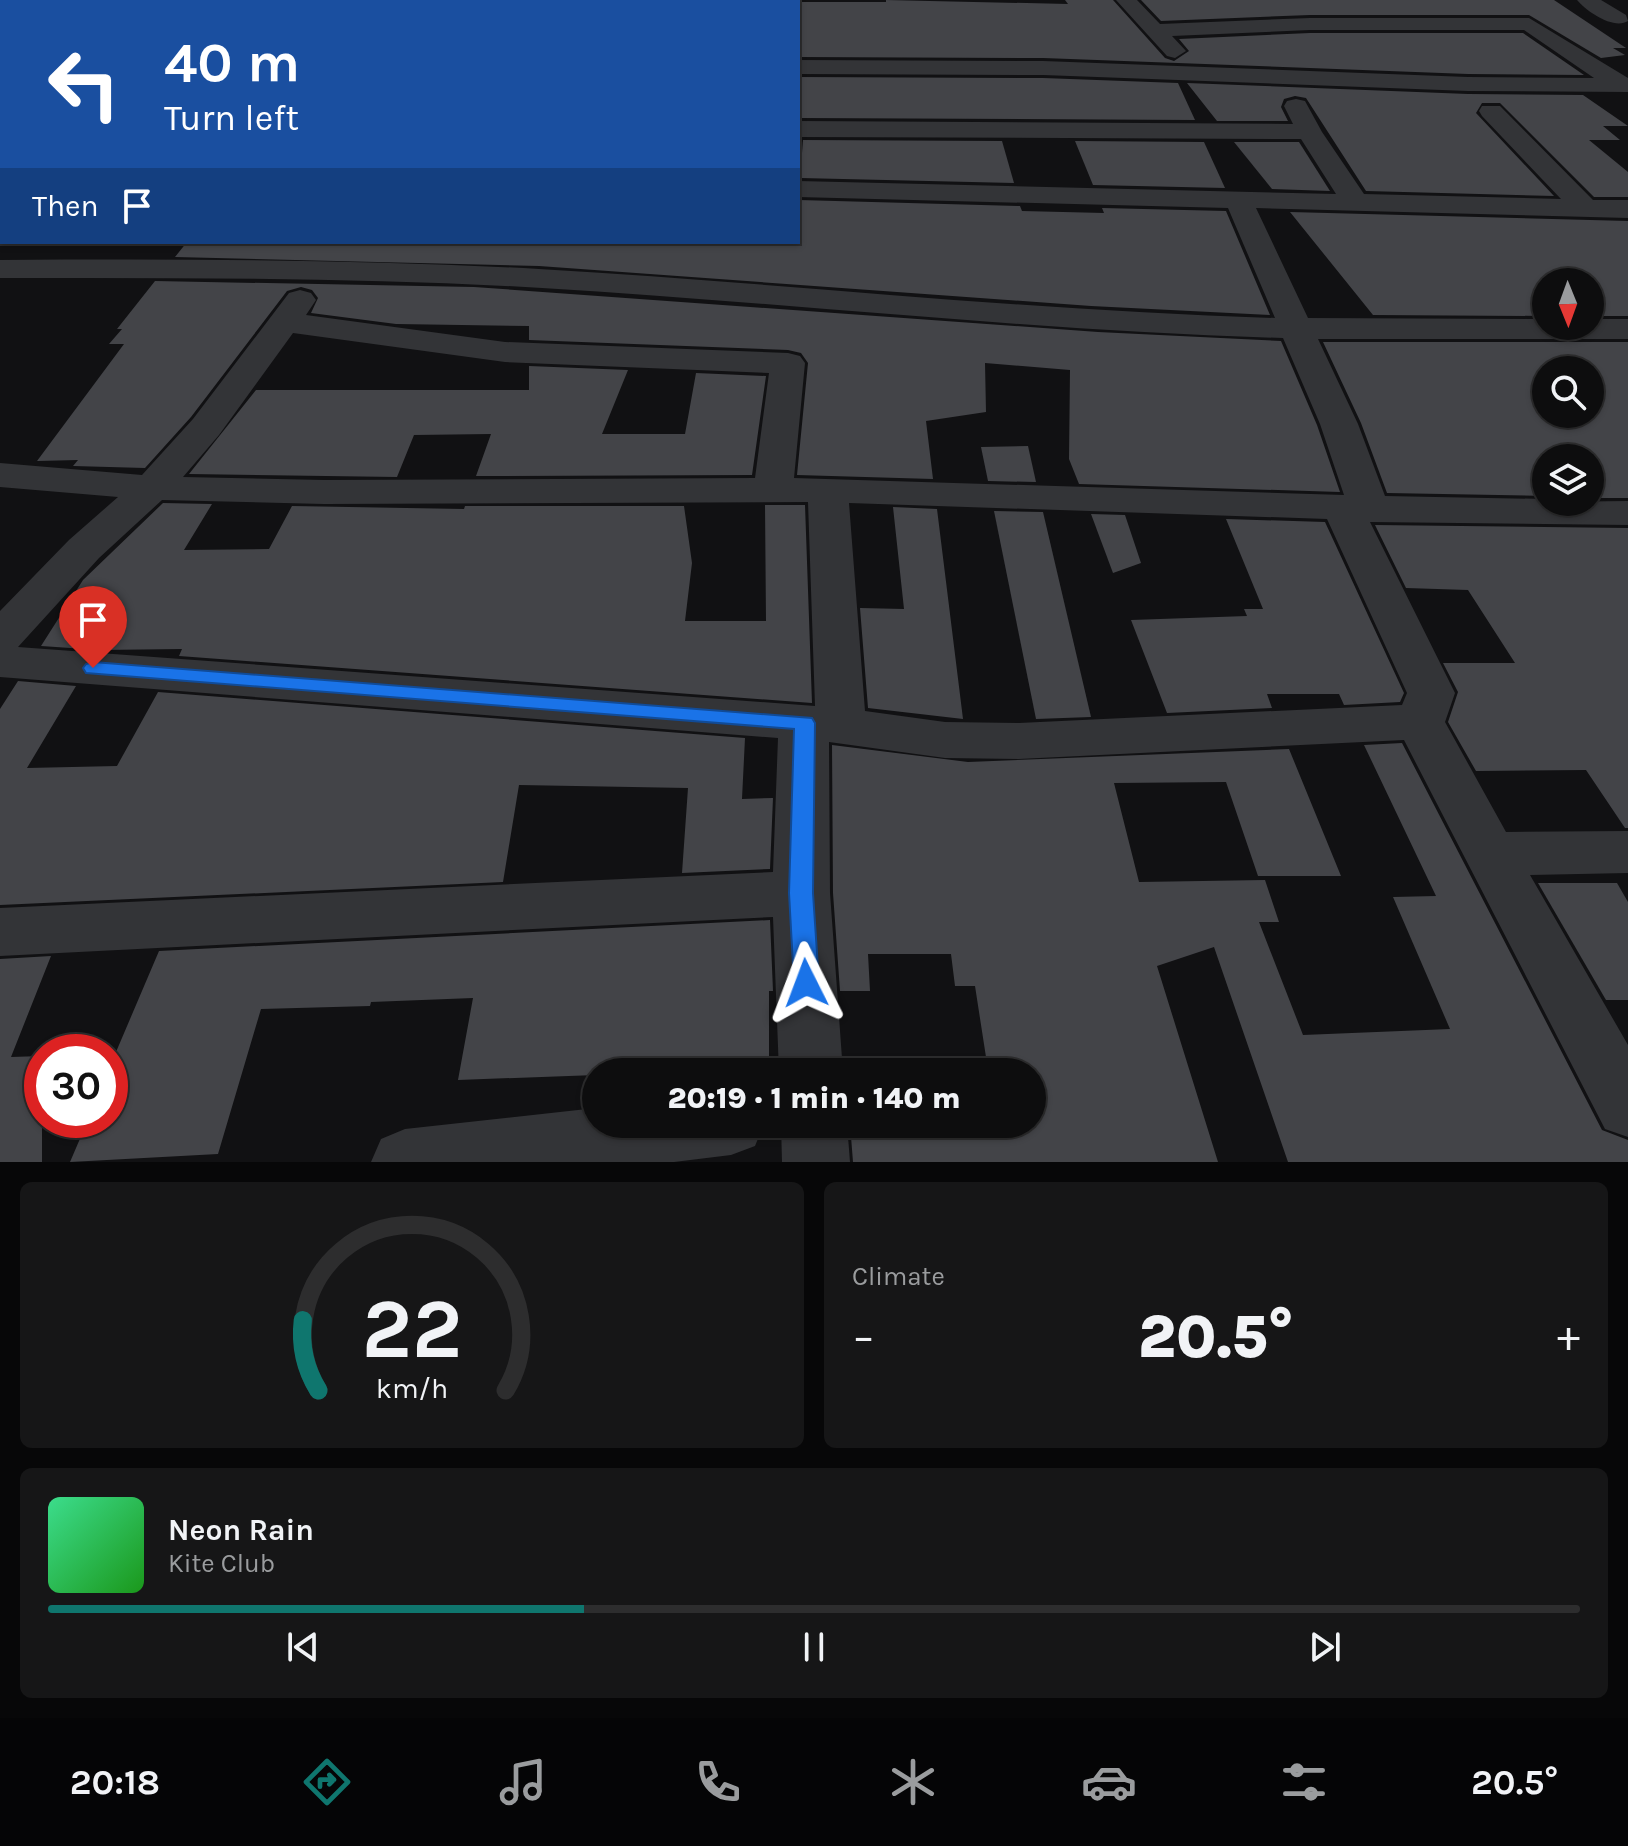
<!DOCTYPE html>
<html lang="en">
<head>
<meta charset="utf-8">
<style>
	:root { --surface:#0d0d0e; --page:#161617; --text:#f1f3f6; --muted:#9a9c9e; --line:#2d2d2e; --accent:#0f766e }
	body { margin:0; font-family:Karla,sans-serif; background:var(--page); color:var(--text); height:100vh; display:flex; flex-direction:column; font-size:30px; white-space:nowrap }
	* { box-sizing:border-box; margin:0 }
	p { font-size:26px; color:var(--muted) }
	.icon { flex:none; width:44px; height:44px; fill:none; stroke:currentColor; stroke-width:2; stroke-linecap:round; stroke-linejoin:round }
	.map { position:relative; height:1162px; overflow:hidden }
	.panel { display:flex; flex-direction:column; gap:20px; padding:20px; background:#070708; flex:1 }
	.panel>* { flex:none }
	.banner { position:absolute; left:0px; top:0px; width:800px; height:244px; box-shadow:0 2px 6px #0004,0 0 0 2px var(--line); background:#1a4fa0; color:#fff; overflow:hidden }
	.needle { width:52px; rotate:179deg }
	.fabs { position:absolute; left:1532px; top:268px; display:grid; gap:16px }
	.fabs a { display:grid; place-items:center; width:72px; height:72px; border-radius:50%; background:var(--surface); box-shadow:0 2px 6px #0004,0 0 0 2px var(--line); font-size:40px }
	.speed { position:absolute; left:24px; top:1034px; display:flex; gap:16px; font-size:40px; font-weight:700; text-align:center }
	.speed>* { display:grid; place-content:center; width:104px; height:104px; border-radius:50%; background:var(--surface); box-shadow:0 2px 6px #0004,0 0 0 2px var(--line); line-height:1 }
	.speed .limit { border:12px solid #d22; background:#fff; color:#111 }
	.pin { position:absolute; display:grid; place-items:center; width:68px; height:68px; color:#fff; margin:-82px -34px; border-radius:50% 50% 50% 0; rotate:-45deg; box-shadow:0 0 8px #0007 }
	.pin .icon { rotate:45deg }
	.me { position:absolute; width:88px; margin:-44px; rotate:357deg; stroke-linejoin:round; filter:drop-shadow(0 0 6px #0008) }
	.turn { display:flex; align-items:center; gap:28px; height:168px; padding:0 32px; font-size:36px }
	.turn .icon { width:104px; height:104px; stroke-width:2.5 }
	.turn b { display:block; font-size:56px; line-height:68px }
	.then { display:flex; align-items:center; height:76px; padding:0 32px; background:#0003; gap:16px; font-size:30px }
	.big { font-size:60px; font-weight:800; line-height:1.1 }
	.panel .tile { flex:1; display:flex; flex-direction:column; justify-content:center; gap:12px; min-width:0; padding:0 28px; border-radius:12px; background:var(--page) }
	.panel .dial { align-items:center; gap:0 }
	.dial svg { height:208px; overflow:visible; fill:none; stroke:var(--line); stroke-width:7; stroke-linecap:round; text-anchor:middle }
	.dial text { fill:var(--text); stroke:none }
	.song { display:flex; align-items:center; gap:24px }
	.cover { width:96px; height:96px; border-radius:12px; background:linear-gradient(135deg,hsl(150 70% 55%),hsl(120 70% 35%)) }
	.played { height:8px; border-radius:4px; background:linear-gradient(90deg,var(--accent) 35%,var(--line) 35%) }
	.keys { display:flex; justify-content:space-around; direction:ltr }
	.heat { display:flex; justify-content:space-between; align-items:center; font-size:44px; direction:ltr }
	.panel .tiles { flex:1; display:grid; gap:20px; grid-template-columns:1fr 1fr }
	.tile:last-child { grid-column:span 2 }
	.trip { position:absolute; left:582px; top:1058px; width:464px; height:80px; border-radius:40px; background:var(--surface); box-shadow:0 2px 6px #0004,0 0 0 2px var(--line); font-weight:800; line-height:80px; text-align:center }
	.tabs { display:flex; height:128px; justify-content:space-around; align-items:center; background:#050506; color:var(--muted) }
	.tabs .icon { width:56px; height:56px }
	.tabs .on { color:var(--accent) }
	.tabs b { font-size:36px; color:var(--text) }
	.map>svg:first-child { display:block }
	.building { fill:#434448; fill-rule:evenodd }
	.lines { fill:none; stroke-linecap:round; stroke-linejoin:round }
	.minor { fill:#333437; fill-rule:evenodd }
	.route { fill:#1a73e8; stroke:#114b97; stroke-width:2 }
</style>
</head>
<body>
<div class="map">
<svg width="1628" height="1162" viewBox="0 0 1628 1162">
	<rect width="100%" height="100%" fill="#111113"/>
	<!-- building -->
	<g class="building">
		<path d="M886,0l182,4 -3,-4h48l52,58 9,3 15,-10 -10,-12 131,-6h213l61,42 -116,-1 -425,-16 -245,-1v-55h88z"/>
		<path d="M1141,0h413l72,48h-13l12,7 -24,3 -72,-43h-219l-149,6z"/>
		<path d="M798,77l245,1 135,5 17,37 -397,-2z"/>
		<path d="M1187,83l281,11 115,1 45,31h-25l17,14h-31l39,32v25h-34l-94,-94h-18l-6,10 78,83 -188,-5 -60,-93 -11,-2 -11,3 -3,8 7,14h-71z"/>
		<path d="M803,140l199,1 12,42 -214,-5z"/>
		<path d="M1075,141l129,1 21,46 -132,-3z"/>
		<path d="M1234,142h65l31,49 -58,-2z"/>
		<path d="M799,200l221,6 2,5 82,2 -2,-5 124,3 44,104 -179,-9 -552,-40 -364,-9 12,-15h611z"/>
		<path d="M1290,212l338,9v95h-38v-34h-44v34l-173,-1z"/>
		<path d="M155,281l319,6 624,45 183,9 36,84 23,67 -261,-8 -10,-25 1,-89 -85,-7 1,49 -60,9 7,58 -136,-4 11,-112 -7,-10 -13,-3 -259,-10v-14l-133,-2 -85,-11 7,-15 -6,-8 -11,-3 -14,4 -96,126 -46,51 -72,-2 5,-6 -41,1 87,-117h-15l13,-15h-5z"/>
		<path d="M1323,342h305v156h-38v-40h-44v38l-159,-3 -26,-70zM1546,370h44v44h-44z"/>
		<path d="M529,366l99,4 -26,64h83l11,-61 70,3 -14,99 -276,1 15,-42 -77,1 -17,42 -208,-3 67,-84h273z"/>
		<path d="M1028,446l8,36 -48,-1 -7,-34z"/>
		<path d="M163,503l49,1 -28,46 85,-1 23,-43 172,3 1,-3h219l8,57 -7,58h81l-1,-116h40l7,198 -633,-47 3,-7 -82,1 -59,-4 42,-66z"/>
		<path d="M893,507l44,2 26,210 -95,-11 -8,-100 44,1z"/>
		<path d="M994,511l49,1 48,205 -55,2z"/>
		<path d="M1091,514l34,1 16,48 -28,10z"/>
		<path d="M1226,519l99,3 79,171 -4,9 -56,3 -5,-11h-72l5,14 -105,5 -36,-93 116,-4 -3,-7h19z"/>
		<path d="M1375,525l253,3v300h-3l-39,-58 -110,1 -28,-49 10,-30 -15,-29h72l-47,-73 -62,-2z"/>
		<path d="M18,681l58,5 -49,82 90,-2 41,-74 587,46 -3,61 31,-1 -3,71 -88,4 6,-85 -169,-3 -16,97 -503,23v-196z"/>
		<path d="M1402,743l200,387 26,10v22h-340l-74,-215 -57,19 61,196h-365l-3,-38h182v-52h-93l49,-2 -13,-84h-20l-4,-32h-83l2,37h-30l-7,-98 -1,-148 136,17 321,-13 52,127h-83l-32,-94 -112,1 25,99 126,-2 14,42h-20l44,113 147,-6 -57,-132 43,-1 -72,-151z"/>
		<path d="M1538,883h79l11,19v98h-22z"/>
		<path d="M770,920l3,71h-4v81h-173v3l-138,5 15,-82 -102,4 -1,4 -109,3 -43,145 -148,8 18,-42h22v-67l6,-1 43,-101z"/>
		<path d="M51,956l-40,101 31,-1v106h-42v-203z"/>
	</g>
	<g class="lines">
		<!-- minor -->
		<g class="minor">
			<path d="M58,0h22l-23,2z"/>
			<path d="M111,0h21l-22,2z"/>
			<path d="M234,0h22l-23,2z"/>
			<path d="M406,0h21l-22,2z"/>
			<path d="M722,0h20l-21,2z"/>
			<path d="M1116,0h21l23,24 150,-6h219l99,60v14l-160,-1 -425,-16 -245,-1v-14l245,1 425,16 126,1 -70,-48h-214l-138,6 14,15 -11,7 -8,-2z"/>
			<path d="M1577,0h24l25,15 2,6c-14,9 -41,-9 -51,-21z"/>
			<rect x="0" y="20" width="2" height="12"/>
			<path d="M0,82h2l-2,15z"/>
			<path d="M1296,99l9,2 17,31 42,62 197,5 -79,-83 -3,-5 3,-5h18l93,94h35v18l-372,-10 52,110 238,1v7h44v-7h38v20h-310l40,85 27,72 161,3v3l82,-1v24l-258,-3 85,171 -10,29 61,110 122,-1v42l-98,2 98,170v92l-23,-8 -201,-389 -385,19 -74,-1 -116,-16 1,151 13,179h-64l-6,-155 -773,39v-48l773,-36 5,-134 -778,-61v-66l69,-71 49,-43 -118,-10v-24l142,12 51,-56 96,-126 11,-3 11,3 5,7 -10,15 199,27 283,11 12,3 5,7 -11,115 550,17 -24,-71 -37,-86c-247,-7 -493,-35 -741,-50 -180,-11 -361,-10 -542,-10v-18c180,-1 359,-1 539,9 245,14 490,42 736,49l-47,-110 -430,-11v-16l538,13 -35,-55 -503,-2v-16l495,3 -9,-18 3,-5zM293,333l212,29 264,11 -14,105 -431,2 -141,-3 36,-42zM162,500l162,4 484,-2 7,204 -797,-59 81,-89zM849,503l478,16 80,174 -5,12 -383,18 -74,-1 -80,-11z"/>
			<path d="M0,165h2l-2,17z"/>
			<path d="M596,1108v16h168l-9,22 -24,9 -57,7h-303l10,-23 24,-10z"/>
			<path d="M781,1124h66l3,38h-68z"/>
		</g>
	</g>
	<!-- route -->
	<path class="route" d="M93,662l719,56 3,5 -2,170 6,90 -4,7 -9,3 -8,-3 -4,-7 -5,-90 5,-164 -708,-56 -3,-5 3,-4z"/>
</svg>
<div class="fabs">
<a><svg class="needle" viewBox="-14 -14 28 28"><path d="M0-13l5 13h-10z" fill="#e53935"/><path d="M0 13l5-13h-10z" fill="#9a9c9e"/></svg></a>
<a><svg class="icon" aria-label="search" viewBox="0 0 24 24"><circle cx="10" cy="10" r="6"/><path d="M15 15l6 6"/></svg></a>
<a><svg class="icon" aria-label="layers" viewBox="0 0 24 24"><path d="M12 4l9 5-9 5-9-5zM3 14l9 5 9-5"/></svg></a>
</div>
<div class="speed"><div class="limit">30</div></div>
<div class="pin" style="left:93px;top:668px;background:#d93025"><svg class="icon" aria-label="arrive" viewBox="0 0 24 24"><path d="M6 21V4h12l-3 4 3 4H6"/></svg></div>
<svg class="me" style="left:806px;top:983px" viewBox="-20 -20 40 40"><path d="M0-17L14 15 0 8-14 15z" fill="#1a73e8" stroke="#fff" stroke-width="4"/></svg>
<div class="trip">20:19 · 1 min · 140 m</div>
<div class="banner">
<div class="turn"><svg class="icon" aria-label="left" viewBox="0 0 24 24"><path d="M17 20v-9H6M10 6l-5 5 5 5"/></svg><div><b>40 m</b>Turn left</div></div>
<div class="then">Then<svg class="icon" aria-label="arrive" viewBox="0 0 24 24"><path d="M6 21V4h12l-3 4 3 4H6"/></svg></div>
</div>
</div>
<section class="panel">
<div class="tiles">
<div class="tile dial"><svg viewBox="0 0 100 80">
<path d="M14 69A42 42 0 1 1 86 69"/>
<path d="M14 69A42 42 0 0 1 8 42" stroke="#0f766e"/>
<text x="50" y="56" font-size="32" font-weight="700">22</text>
<text x="50" y="72" font-size="11">km/h</text>
</svg></div>
<div class="tile"><p>Climate</p>
<div class="heat"><a>−</a><b class="big">20.5°</b><a>+</a></div>
</div>
<div class="tile">
<div class="song"><i class="cover"></i><div><b>Neon Rain</b><p>Kite Club</p></div></div>
<div class="played"></div>
<div class="keys"><svg class="icon" aria-label="previous" viewBox="0 0 24 24"><path d="M18 5L8 12l10 7zM5 5v14"/></svg><svg class="icon" aria-label="pause" viewBox="0 0 24 24"><path d="M8 5v14M16 5v14"/></svg><svg class="icon" aria-label="next" viewBox="0 0 24 24"><path d="M6 5l10 7-10 7zM19 5v14"/></svg></div>
</div>
</div>
</section>
<nav class="tabs">
<b>20:18</b>
<svg class="icon on" aria-label="directions" viewBox="0 0 24 24"><path d="M12 3l9 9-9 9-9-9zM9 14v-3h6M13 9l2 2-2 2"/></svg>
<svg class="icon" aria-label="music" viewBox="0 0 24 24"><path d="M9 18V5l10-2v13"/><circle cx="6" cy="18" r="3"/><circle cx="16" cy="16" r="3"/></svg>
<svg class="icon" aria-label="phone" viewBox="0 0 24 24"><path d="M5 4h4l2 5-3 2q2 4 5 5l2-3 5 2v4C11 20 4 13 5 4z"/></svg>
<svg class="icon" aria-label="climate" viewBox="0 0 24 24"><path d="M12 3v18M4 7l16 10M4 17L20 7"/></svg>
<svg class="icon" aria-label="car" viewBox="0 0 24 24"><path d="M5 17H2v-5l4-1 3-4h7l3 4 3 1v5h-3M9 17h6M6 11h13"/><circle cx="7" cy="17" r="2"/><circle cx="17" cy="17" r="2"/></svg>
<svg class="icon" aria-label="filters" viewBox="0 0 24 24"><path d="M4 7h16M4 17h16"/><circle cx="9" cy="7" r="2"/><circle cx="15" cy="17" r="2"/></svg>
<b>20.5°</b>
</nav>
</body>
</html>
